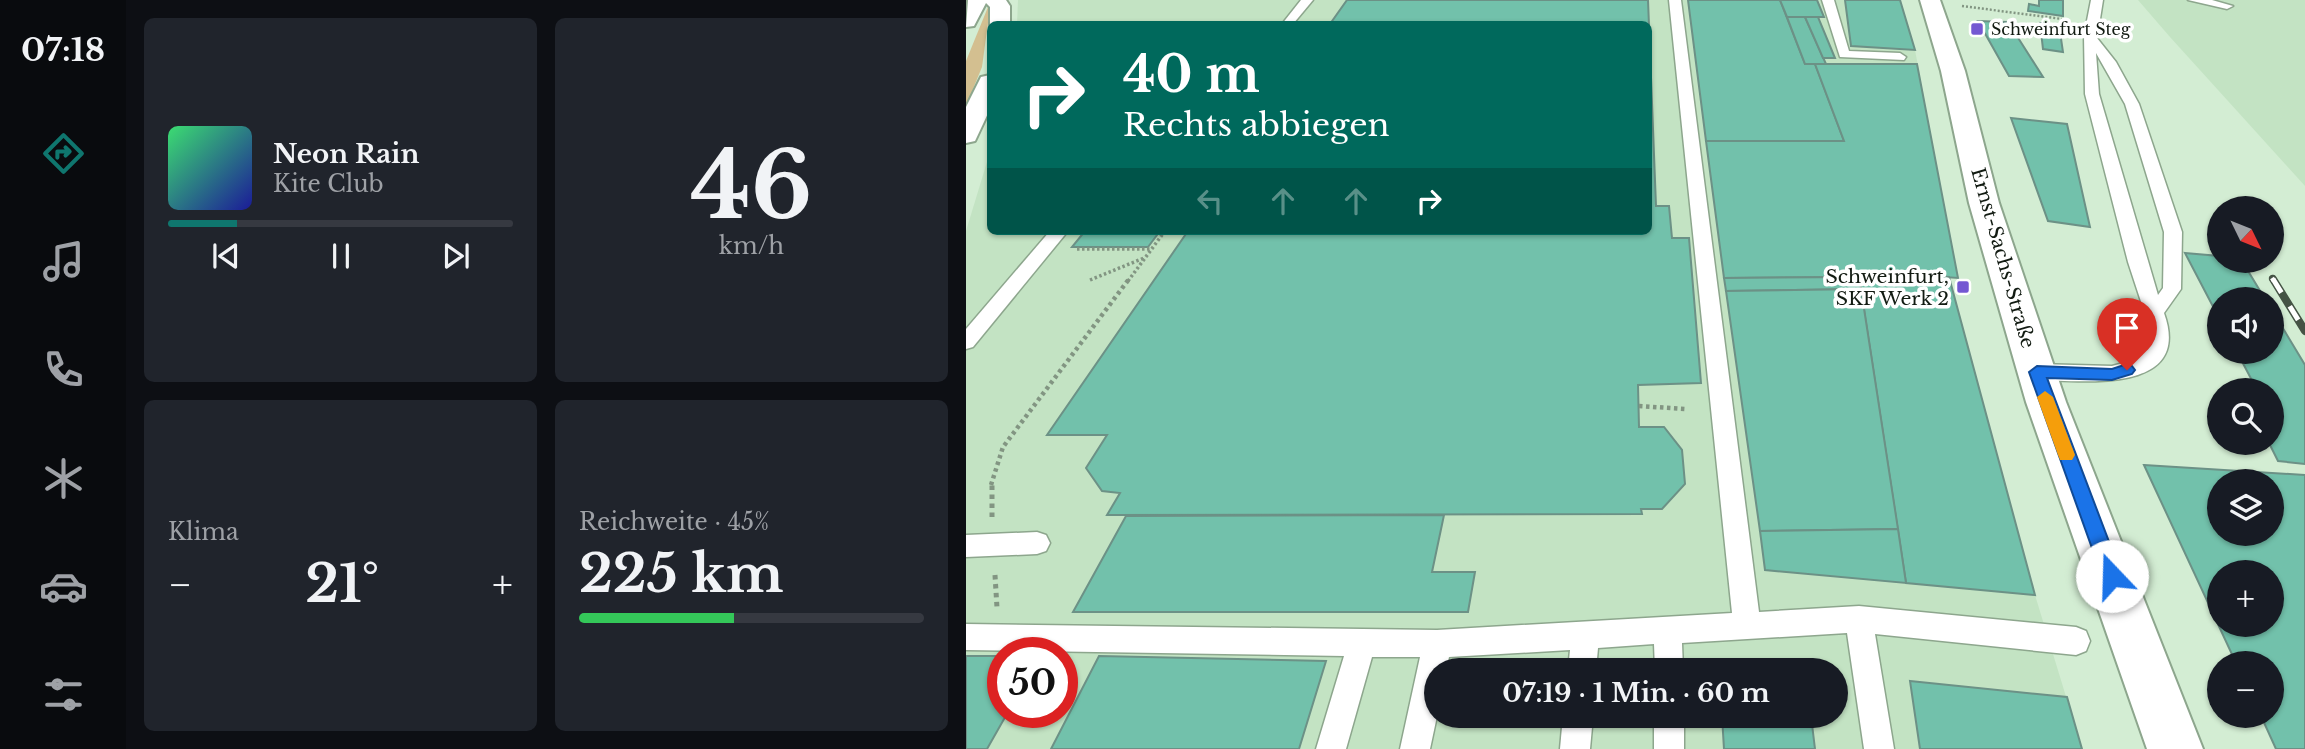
<!DOCTYPE html>
<html lang="de">
<head>
<meta charset="utf-8">
<style>
	:root { --surface:#171b24; --page:#20242c; --text:#f1f3f6; --muted:#9ea1a6; --line:#363941; --accent:#0f766e }
	body { margin:0; font-family:"Libre Baskerville",serif; background:var(--page); color:var(--text); height:100vh; display:flex; flex-direction:column; font-size:26px; white-space:nowrap }
	* { box-sizing:border-box; margin:0 }
	p { font-size:23px; color:var(--muted) }
	.icon { flex:none; width:38px; height:38px; fill:none; stroke:currentColor; stroke-width:2; stroke-linecap:round; stroke-linejoin:round }
	.map { position:relative; flex:1; overflow:hidden }
	.details { display:flex; flex-direction:column; gap:18px; padding:18px; background:#0d0f14; width:840px }
	.details>* { flex:none }
	.top-card { position:absolute; left:21px; top:21px; width:665px; height:214px; border-radius:10px; box-shadow:0 2px 5px #0004; background:#00695c; color:#fff; overflow:hidden }
	.needle { width:46px; rotate:133deg }
	.controls { position:absolute; left:1241px; top:196px; display:grid; gap:14px }
	.controls a { display:grid; place-items:center; width:77px; height:77px; border-radius:50%; background:var(--surface); box-shadow:0 2px 5px #0004; font-size:35px }
	.speed { position:absolute; left:21px; top:637px; display:flex; gap:14px; font-size:35px; font-weight:700; text-align:center }
	.speed>* { display:grid; place-content:center; width:91px; height:91px; border-radius:50%; background:var(--surface); box-shadow:0 2px 5px #0004; line-height:1 }
	.speed .limit { border:10px solid #d22; background:#fff; color:#111 }
	.pin { position:absolute; display:grid; place-items:center; width:60px; height:60px; color:#fff; margin:-72px -30px; border-radius:50% 50% 50% 0; rotate:-45deg; box-shadow:0 0 7px #0007 }
	.pin .icon { rotate:45deg }
	.me { position:absolute; width:77px; margin:-38px; rotate:339deg; stroke-linejoin:round; filter:drop-shadow(0 0 5px #0008) }
	.turn { display:flex; align-items:center; gap:24px; height:147px; padding:0 21px; font-size:32px }
	.turn .icon { width:91px; height:91px; stroke-width:2.5 }
	.turn b { display:block; font-size:49px; line-height:60px }
	.lanes { display:flex; align-items:center; height:66px; padding:0 21px; background:#0003; justify-content:center; gap:35px; direction:ltr }
	.lanes .off { opacity:.35 }
	.big { font-size:52px; font-weight:700; line-height:1.1 }
	.details .widget { flex:1; display:flex; flex-direction:column; justify-content:center; gap:10px; min-width:0; padding:0 24px; border-radius:10px; background:var(--page) }
	.details .dial { align-items:center; gap:0 }
	.dial b { font-size:91px; line-height:1 }
	.song { display:flex; align-items:center; gap:21px }
	.cover { width:84px; height:84px; border-radius:10px; background:linear-gradient(135deg,hsl(140 70% 55%),hsl(240 70% 35%)) }
	.played { height:7px; border-radius:4px; background:linear-gradient(90deg,var(--accent) 20%,var(--line) 20%) }
	.keys { display:flex; justify-content:space-around; direction:ltr }
	.heat { display:flex; justify-content:space-between; align-items:center; font-size:38px; direction:ltr }
	.charge { height:10px; border-radius:5px; background:linear-gradient(90deg,#34c759 45%,var(--line) 0) }
	.details .tiles { flex:1; display:grid; gap:18px; grid-template-columns:repeat(2,1fr) }
	.trip { position:absolute; left:458px; top:658px; width:424px; height:70px; border-radius:35px; background:var(--surface); box-shadow:0 2px 5px #0004; font-weight:700; line-height:70px; text-align:center }
	main { display:flex; flex:1; min-height:0 }
	.tabs { display:flex; flex-direction:column; width:126px; justify-content:space-around; align-items:center; background:#090b0e; color:var(--muted) }
	.tabs .icon { width:49px; height:49px }
	.tabs .selected { color:var(--accent) }
	.tabs b { font-size:32px; color:var(--text) }
	.map>svg:first-child { display:block }
	.built { fill:#c3e3c3; fill-rule:evenodd }
	.green { fill:#d3bf90 }
	.building { fill:#72c1ab; stroke:#6c9186; stroke-width:2; fill-rule:evenodd }
	.lines { fill:none; stroke-linecap:round; stroke-linejoin:round }
	.service-casing { stroke:#8da68d; stroke-width:3 }
	.minor-casing { stroke:#8da68d; stroke-width:4 }
	.secondary-casing { stroke:#8da68d; stroke-width:4 }
	.path-far3 { stroke:#829582; stroke-width:2.5; stroke-dasharray:2 2; stroke-linecap:butt }
	.path-far2 { stroke:#829582; stroke-width:3.5; stroke-dasharray:2.5 2.5; stroke-linecap:butt }
	.path-far1 { stroke:#829582; stroke-width:4.5; stroke-dasharray:3.5 3.5; stroke-linecap:butt }
	.path { stroke:#829582; stroke-width:5; stroke-dasharray:4.5 4.5; stroke-linecap:butt }
	.service { fill:#fff; fill-rule:evenodd }
	.minor { fill:#fff; fill-rule:evenodd }
	.secondary { fill:#fff; fill-rule:evenodd }
	.rail-far1-casing { stroke:#455345; stroke-width:6 }
	.rail-casing { stroke:#455345; stroke-width:8 }
	.rail-far1 { stroke:#fff; stroke-width:4.5; stroke-dasharray:12; stroke-linecap:butt }
	.rail { stroke:#fff; stroke-width:5; stroke-dasharray:16; stroke-linecap:butt }
	.route { fill:#1a73e8; stroke:#114b97; stroke-width:2 }
	.slow { fill:#f59e0b }
	.poi-dot { fill:#7458d2; stroke:#fff; stroke-width:2.5 }
	.labels { text-anchor:middle; dominant-baseline:central; stroke-width:7; stroke-linejoin:round; paint-order:stroke }
	.far-poi-label { font-size:16px; fill:#121b12; stroke:#fff; text-anchor:start }
	.street-label { font-size:19px; fill:#121b12; stroke:#fff }
	.poi-label { font-size:19px; fill:#121b12; stroke:#fff; text-anchor:end }
</style>
</head>
<body>
<main>
<nav class="tabs">
<b>07:18</b>
<svg class="icon selected" aria-label="directions" viewBox="0 0 24 24"><path d="M12 3l9 9-9 9-9-9zM9 14v-3h6M13 9l2 2-2 2"/></svg>
<svg class="icon" aria-label="music" viewBox="0 0 24 24"><path d="M9 18V5l10-2v13"/><circle cx="6" cy="18" r="3"/><circle cx="16" cy="16" r="3"/></svg>
<svg class="icon" aria-label="phone" viewBox="0 0 24 24"><path d="M5 4h4l2 5-3 2q2 4 5 5l2-3 5 2v4C11 20 4 13 5 4z"/></svg>
<svg class="icon" aria-label="climate" viewBox="0 0 24 24"><path d="M12 3v18M4 7l16 10M4 17L20 7"/></svg>
<svg class="icon" aria-label="car" viewBox="0 0 24 24"><path d="M5 17H2v-5l4-1 3-4h7l3 4 3 1v5h-3M9 17h6M6 11h13"/><circle cx="7" cy="17" r="2"/><circle cx="17" cy="17" r="2"/></svg>
<svg class="icon" aria-label="filters" viewBox="0 0 24 24"><path d="M4 7h16M4 17h16"/><circle cx="9" cy="7" r="2"/><circle cx="15" cy="17" r="2"/></svg>
</nav>
<section class="details">
<div class="tiles">
<div class="widget">
<div class="song"><i class="cover"></i><div><b>Neon Rain</b><p>Kite Club</p></div></div>
<div class="played"></div>
<div class="keys"><svg class="icon" aria-label="previous" viewBox="0 0 24 24"><path d="M18 5L8 12l10 7zM5 5v14"/></svg><svg class="icon" aria-label="pause" viewBox="0 0 24 24"><path d="M8 5v14M16 5v14"/></svg><svg class="icon" aria-label="next" viewBox="0 0 24 24"><path d="M6 5l10 7-10 7zM19 5v14"/></svg></div>
</div>
<div class="widget dial"><b>46</b><p>km/h</p></div>
<div class="widget"><p>Klima</p>
<div class="heat"><a>−</a><b class="big">21°</b><a>+</a></div>
</div>
<div class="widget"><p>Reichweite · 45%</p><b class="big">225 km</b><div class="charge"></div></div>
</div>
</section>
<div class="map">
<svg width="1339" height="749" viewBox="0 0 1339 749">
	<rect width="100%" height="100%" fill="#d3edd3"/>
	<!-- built -->
	<g class="built">
		<path d="M52,0h882l15,50 43,228h-9l86,317 47,154h-1116v-518l24,-79v79h658v-207h-631zM37,653h59v59h-59zM471,670h399v46h-399z"/>
		<path d="M1172,0h167v186l-135,-149z"/>
	</g>
	<!-- green -->
	<path class="green" d="M22,7l2,1 -8,59 -16,39v-45z"/>
	<!-- building -->
	<g class="building">
		<path d="M381,0h301l8,206h13l3,32h17l12,145 -63,2 1,42h25l18,23 3,34 -23,25h-21l1,5 -535,1 13,-22 -18,-2 -16,-23 21,-33h-60l141,-204h460v-207h-318z"/>
		<path d="M722,0h92l25,64h10l29,77h-138z"/>
		<path d="M814,0h37l7,17h-37z"/>
		<path d="M879,0h55l15,50 -64,-4z"/>
		<path d="M1073,0h24v16l-35,-5 1,-7 10,2z"/>
		<path d="M821,17h18l21,47h-21z"/>
		<path d="M839,17h13l17,41h-12z"/>
		<path d="M1012,21l30,1 35,55 -34,-1z"/>
		<path d="M1074,23l19,2 4,27 -20,-3z"/>
		<path d="M849,64h102l41,214 -100,-7 1,6 -135,1 -18,-137h138z"/>
		<path d="M1045,118l56,6 23,103 -42,-6z"/>
		<path d="M119,231h75l-12,16h-76z"/>
		<path d="M1219,253l34,3v5h23l23,38h-46v19z"/>
		<path d="M892,271l91,6 86,318 -129,-12z"/>
		<path d="M893,277l2,12 -135,2 -2,-13z"/>
		<path d="M895,289l37,240 -138,2 -34,-240z"/>
		<path d="M1306,310l33,55v99l-27,-3 -9,-18h3v-53h-15l-20,-38h35z"/>
		<path d="M1178,465l161,10v274h-29l-15,-33h11v-53h-36zM1253,481h53v53h-53zM1253,572h53v53h-53z"/>
		<path d="M478,515l-12,57h43l-7,40h-395l53,-96z"/>
		<path d="M932,529l8,54 -141,-13 -5,-39z"/>
		<path d="M0,656h37v56h5l-21,37h-21z"/>
		<path d="M133,656l227,5 -27,88h-248z"/>
		<path d="M944,681l157,16 15,52h-162z"/>
		<path d="M756,716h89l4,33h-91z"/>
	</g>
	<g class="lines">
		<!-- service casing -->
		<g class="service-casing">
			<g id="service">
				<path d="M335,0h12l-20,24h-11z"/>
				<path d="M703,0h12l78,612 100,-6 217,21 10,4 4,10 -4,10 -10,4 -201,-21 19,115h-30l-17,-116 -165,10 1,27h-28l-1,-26 -56,4 -2,22h-28l2,-20 -121,7 -3,13h-9v46l-7,33h-30l20,-92h-48l-26,92h-30l28,-93 -378,-6v-26l471,6 295,-17z"/>
				<path d="M856,0h12l15,51 51,2 6,4 -2,3 -64,-3z"/>
				<path d="M1125,0h12l-6,38 19,24 23,42 43,128 -1,57 -17,24c29,81 -79,68 -127,67l-7,-3 -3,-5 3,-5 7,-3 75,2 23,-6 13,-14 3,-14 -23,-70 -43,-168 -1,-58zM1130,53l29,51 39,128 -1,56 -5,7 -59,-201z"/>
				<path d="M1222,0h24l21,6 -6,3z"/>
				<path d="M84,231h18l-95,116 -7,2v-20z"/>
				<path d="M71,532l9,3 4,8 -4,8 -9,3 -71,3v-22z"/>
				<path d="M597,716h30l-3,33h-30z"/>
				<rect x="688" y="716" width="30" height="33"/>
			</g>
		</g>
		<!-- minor casing -->
		<g class="minor-casing">
			<g id="minor">
				<path d="M2,0h38l4,6v18h-20v3v-20l-4,-4 -12,23 -8,1z"/>
				<path d="M24,75v34l-15,32 -9,2v-36l15,-30z"/>
			</g>
		</g>
		<!-- secondary casing -->
		<g class="secondary-casing">
			<path id="secondary" d="M954,0h20l25,71 34,132 67,199 137,347h-56l-121,-347 -57,-199 -28,-132z"/>
		</g>
		<!-- path-far3 -->
		<path class="path-far3" d="M996,6l100,13"/>
		<!-- path-far2 -->
		<g class="path-far2">
			<path d="M111,249h75"/>
			<path d="M124,280l54,-22"/>
			<path d="M162,281l37,-50"/>
		</g>
		<!-- path-far1 -->
		<g class="path-far1">
			<path d="M673,406l46,3"/>
			<path d="M25,485l12,-38 126,-168"/>
		</g>
		<!-- path -->
		<g class="path">
			<path d="M26,517v-33"/>
			<path d="M29,575l2,33"/>
		</g>
		<!-- service -->
		<use href="#service" class="service"/>
		<!-- minor -->
		<use href="#minor" class="minor"/>
		<!-- secondary -->
		<use href="#secondary" class="secondary"/>
		<!-- rail-far1 casing -->
		<g class="rail-far1-casing">
			<path id="rail-far1" d="M1306,278l2,3"/>
		</g>
		<!-- rail casing -->
		<g class="rail-casing">
			<path id="rail" d="M1307,279l32,52"/>
		</g>
		<!-- rail-far1 -->
		<use href="#rail-far1" class="rail-far1"/>
		<!-- rail -->
		<use href="#rail" class="rail"/>
	</g>
	<!-- route -->
	<path class="route" d="M1161,364l5,2 3,4 -3,4 -20,6 -65,-2 75,198 -3,6 -7,3 -7,-3 -3,-6 -73,-204 8,-6 75,3z"/>
	<!-- slow -->
	<path class="slow" d="M1079,391l8,6 22,58 -3,5h-12l-2,-5 -21,-58z"/>
	<!-- markers -->
	<g class="poi-dot">
		<rect x="1004" y="22" width="14" height="14" rx="3.5"/>
		<rect x="990" y="280" width="14" height="14" rx="3.5"/>
	</g>
	<g class="labels">
		<!-- far-poi labels -->
		<g class="far-poi-label">
			<text x="1025" y="29">Schweinfurt Steg</text>
		</g>
		<!-- street labels -->
		<g class="street-label">
			<text transform="translate(1037 258) rotate(74)">Ernst-Sachs-Straße</text>
		</g>
		<!-- poi labels -->
		<g class="poi-label">
			<text x="983" y="276">Schweinfurt,<tspan x="983" dy="22">SKF Werk 2</tspan></text>
		</g>
	</g>
</svg>
<div class="controls">
<a><svg class="needle" viewBox="-14 -14 28 28"><path d="M0-13l5 13h-10z" fill="#e53935"/><path d="M0 13l5-13h-10z" fill="#9ea1a6"/></svg></a>
<a><svg class="icon" aria-label="sound" viewBox="0 0 24 24"><path d="M4 9h4l5-4v14l-5-4H4zM17 9q2 3 0 6"/></svg></a>
<a><svg class="icon" aria-label="search" viewBox="0 0 24 24"><circle cx="10" cy="10" r="6"/><path d="M15 15l6 6"/></svg></a>
<a><svg class="icon" aria-label="layers" viewBox="0 0 24 24"><path d="M12 4l9 5-9 5-9-5zM3 14l9 5 9-5"/></svg></a>
<a>+</a>
<a>−</a>
</div>
<div class="speed"><div class="limit">50</div></div>
<div class="pin" style="left:1161px;top:370px;background:#d93025"><svg class="icon" aria-label="arrive" viewBox="0 0 24 24"><path d="M6 21V4h12l-3 4 3 4H6"/></svg></div>
<svg class="me" style="left:1146px;top:576px" viewBox="-20 -20 40 40"><circle r="19" fill="#fff"/><path d="M0-13L10 11 0 6-10 11z" fill="#1a73e8"/></svg>
<div class="trip">07:19 · 1 Min. · 60 m</div>
<div class="top-card">
<div class="turn"><svg class="icon" aria-label="right" viewBox="0 0 24 24"><path d="M7 20v-9h11M14 6l5 5-5 5"/></svg><div><b>40 m</b>Rechts abbiegen</div></div>
<div class="lanes"><svg class="icon off" aria-label="left" viewBox="0 0 24 24"><path d="M17 20v-9H6M10 6l-5 5 5 5"/></svg><svg class="icon off" aria-label="ahead" viewBox="0 0 24 24"><path d="M12 20V5M6 11l6-6 6 6"/></svg><svg class="icon off" aria-label="ahead" viewBox="0 0 24 24"><path d="M12 20V5M6 11l6-6 6 6"/></svg><svg class="icon" aria-label="right" viewBox="0 0 24 24"><path d="M7 20v-9h11M14 6l5 5-5 5"/></svg></div>
</div>
</div>
</main>
</body>
</html>
